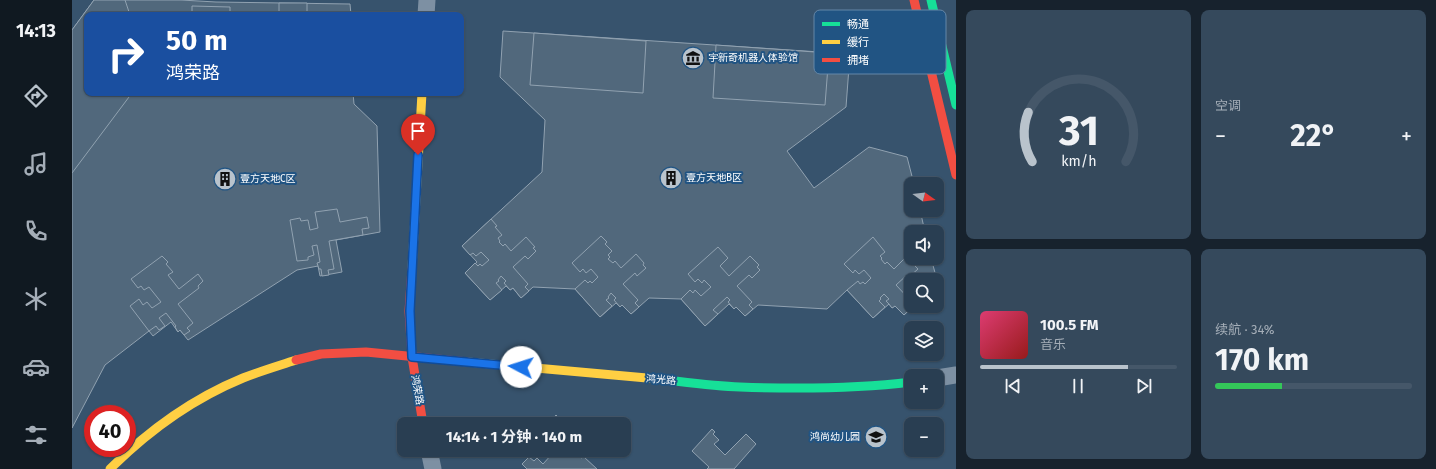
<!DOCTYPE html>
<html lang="zh">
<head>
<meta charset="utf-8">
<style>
	:root { --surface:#293e52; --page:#35495c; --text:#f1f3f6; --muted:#a5aeb8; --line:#455769; --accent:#b9c3cc }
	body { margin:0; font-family:"Fira Sans","Noto Sans SC",sans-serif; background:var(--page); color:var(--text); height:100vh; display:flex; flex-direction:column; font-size:15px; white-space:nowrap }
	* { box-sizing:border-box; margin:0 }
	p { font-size:13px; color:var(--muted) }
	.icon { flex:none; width:22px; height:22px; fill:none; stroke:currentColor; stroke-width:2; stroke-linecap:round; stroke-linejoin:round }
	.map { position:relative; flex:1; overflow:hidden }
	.sheet { display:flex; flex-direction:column; gap:10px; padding:10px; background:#17222d; width:480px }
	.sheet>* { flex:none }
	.hud { position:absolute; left:12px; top:12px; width:380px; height:84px; border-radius:8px; box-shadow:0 1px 3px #0004,0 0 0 1px var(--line); background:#1a4fa0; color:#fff; overflow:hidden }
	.needle { width:26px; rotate:104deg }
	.controls { position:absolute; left:832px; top:177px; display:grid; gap:8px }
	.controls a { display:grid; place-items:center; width:40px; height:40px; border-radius:8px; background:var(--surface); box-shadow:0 1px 3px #0004,0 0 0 1px var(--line); font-size:20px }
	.speed { position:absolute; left:12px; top:405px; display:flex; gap:8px; font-size:20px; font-weight:700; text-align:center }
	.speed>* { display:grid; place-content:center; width:52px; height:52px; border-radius:50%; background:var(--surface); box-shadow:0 1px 3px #0004,0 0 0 1px var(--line); line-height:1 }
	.speed .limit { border:6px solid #d22; background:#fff; color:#111 }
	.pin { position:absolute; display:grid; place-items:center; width:34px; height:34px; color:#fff; margin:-41px -17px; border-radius:50% 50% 50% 0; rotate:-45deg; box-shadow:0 0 4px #0007 }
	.pin .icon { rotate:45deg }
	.me { position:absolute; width:44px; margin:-22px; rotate:275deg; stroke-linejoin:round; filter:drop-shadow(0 0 3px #0008) }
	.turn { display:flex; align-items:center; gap:14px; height:84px; padding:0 16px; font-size:18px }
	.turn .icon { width:52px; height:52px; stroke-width:2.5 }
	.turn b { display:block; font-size:28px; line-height:34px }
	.big { font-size:30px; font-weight:700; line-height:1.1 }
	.sheet .widget { flex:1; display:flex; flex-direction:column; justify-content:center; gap:6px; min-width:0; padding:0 14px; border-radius:8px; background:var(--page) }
	.sheet .dial { align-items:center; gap:0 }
	.dial svg { height:104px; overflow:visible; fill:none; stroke:var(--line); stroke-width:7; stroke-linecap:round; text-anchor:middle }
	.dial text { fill:var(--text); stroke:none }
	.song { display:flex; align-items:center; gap:12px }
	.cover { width:48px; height:48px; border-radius:6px; background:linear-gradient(135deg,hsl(340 70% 55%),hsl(0 70% 35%)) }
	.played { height:4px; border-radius:2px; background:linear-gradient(90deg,var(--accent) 75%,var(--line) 75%) }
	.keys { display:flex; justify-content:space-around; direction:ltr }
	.heat { display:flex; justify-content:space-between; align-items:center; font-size:22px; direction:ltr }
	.charge { height:6px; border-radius:3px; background:linear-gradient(90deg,#34c759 34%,var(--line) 0) }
	.sheet .tiles { flex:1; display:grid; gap:10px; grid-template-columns:repeat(2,1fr) }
	.trip { position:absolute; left:325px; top:417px; width:234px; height:40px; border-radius:8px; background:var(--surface); box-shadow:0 1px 3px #0004,0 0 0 1px var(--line); font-weight:700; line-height:40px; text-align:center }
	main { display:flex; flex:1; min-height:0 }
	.tabs { display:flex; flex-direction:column; width:72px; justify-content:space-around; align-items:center; background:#101921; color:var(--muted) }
	.tabs .icon { width:28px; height:28px }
	.tabs .selected { color:var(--accent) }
	.tabs b { font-size:18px; color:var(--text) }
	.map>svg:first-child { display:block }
	.building { fill:#51687c; stroke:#91a2b1 }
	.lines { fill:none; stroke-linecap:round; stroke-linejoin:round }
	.street { stroke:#7d90a3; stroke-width:17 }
	.fast { stroke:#16e098; stroke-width:9 }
	.slow { stroke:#ffcf43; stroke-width:9 }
	.jam { stroke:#f24e42; stroke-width:9 }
	.route-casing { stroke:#114b97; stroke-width:10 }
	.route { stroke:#1a73e8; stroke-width:7 }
	.labels { text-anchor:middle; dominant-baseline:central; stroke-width:4; stroke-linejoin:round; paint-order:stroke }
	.poi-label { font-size:10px; fill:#fff; stroke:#215483; text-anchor:start }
	.street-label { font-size:10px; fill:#fff; stroke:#215483 }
	.key { fill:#215483; stroke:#6487a8; stroke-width:1 }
	.key-label { font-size:11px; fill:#fff }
</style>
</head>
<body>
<main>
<nav class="tabs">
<b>14:13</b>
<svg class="icon selected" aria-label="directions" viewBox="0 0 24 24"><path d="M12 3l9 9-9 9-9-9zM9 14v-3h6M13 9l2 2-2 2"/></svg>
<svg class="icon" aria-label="music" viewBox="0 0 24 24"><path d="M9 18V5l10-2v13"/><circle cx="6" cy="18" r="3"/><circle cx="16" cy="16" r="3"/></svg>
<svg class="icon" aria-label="phone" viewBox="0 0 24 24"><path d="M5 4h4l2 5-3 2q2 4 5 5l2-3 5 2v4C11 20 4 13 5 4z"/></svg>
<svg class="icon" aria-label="climate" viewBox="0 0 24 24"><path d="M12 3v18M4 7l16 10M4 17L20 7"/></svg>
<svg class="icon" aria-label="car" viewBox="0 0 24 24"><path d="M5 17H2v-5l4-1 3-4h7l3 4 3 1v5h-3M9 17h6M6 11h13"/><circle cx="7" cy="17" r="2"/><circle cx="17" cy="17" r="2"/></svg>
<svg class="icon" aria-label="filters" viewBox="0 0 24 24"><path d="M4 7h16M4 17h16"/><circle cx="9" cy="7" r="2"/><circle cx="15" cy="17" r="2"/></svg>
</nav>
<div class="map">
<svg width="884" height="469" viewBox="0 0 884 469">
	<rect width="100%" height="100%" fill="#37536d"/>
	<!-- building -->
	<g class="building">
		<path d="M22,0h87l35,2 134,2 1,11h-264v78h266l1,11 23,22 3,106 -44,8 6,32 -22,4 -2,-10 -21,4 -109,70 -8,-10 -2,2 -7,-10 -18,14 -4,-5 -44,34 -33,63v-398z"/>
		<path d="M22,0h31l5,15h-43v78h45l-60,80v-143z"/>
		<path d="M207,3h28v10h2v2h-32v-3l2,1z"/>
		<path d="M120,6l38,1v8h-38z"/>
		<path d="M431,31l347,23 -4,53 -59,44 27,37 55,-41 38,10 7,27h-3v26h9l5,22h-14v26h20l6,22h-26v26h3l-10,9 -9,-9 -3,2 -3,-4 -16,14 -26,-28 -20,19 -69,-4 -13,11 -9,-9 -2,2 -5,-5 -24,22 -24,-27 -32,-1 -18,16 -9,-9 -2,2 -4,-4 -16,14 -25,-28 -42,-2 -12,11 -8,-10 -3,2 -4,-4 -16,14 -25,-27 12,-11 -15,-16 80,-74 3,-52 -45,-43z"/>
		<path d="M462,33l112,8 -3,52 -113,-8z"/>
		<path d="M644,45l113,8 -4,52 -112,-7z"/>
		<path d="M265,209l3,13 27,-5 2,11 -7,1 1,6 -34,6 5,28 -6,1 1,5 -7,1 -1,-7h-2l-2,-6 3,-1 -3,-17 -5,1 2,9 -6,2v3l-11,1 -7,-41 10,-2 1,3 7,-1 2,10 8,-2 -3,-16z"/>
		<path d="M419,219l6,7 -2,1 7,8 -4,3 2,3 -1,1 4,4 2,-2 6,7 15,-14 9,10 -2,1 3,3 -8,8 -3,-3 -12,11 15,17 -3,3 4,4 -8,7 -8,-10 -3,2 -6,-7 2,-2 -5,-5 -3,4 1,1 -3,2 6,7 -12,10 -25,-27 10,-10 3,3 2,-2 2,2 7,-6 -8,-8 -5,4 -3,-3 -3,2 -8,-9z"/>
		<path d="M529,236l6,6 -2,2 7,7 -4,4 2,2 -2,2 5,4 2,-2 6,7 15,-14 8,9 -1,2 3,3 -9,8 -2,-3 -12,11 15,16 -3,3 4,4 -8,7 -9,-9 -2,2 -6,-7 2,-2 -5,-5 -3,4 1,1 -3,2 6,6 -12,11 -25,-28 10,-9 3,3 2,-2 2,2 6,-6 -7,-8 -5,4 -3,-4 -3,3 -8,-9z"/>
		<path d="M801,237l12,15 -5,4 2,2 -1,1 4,5 2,-2 7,7 14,-14 9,9 -2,2 3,3 -8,7 -2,-2 -12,11 15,16 -3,3 3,4 -7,7 -9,-9 -3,2 -3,-4 -3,-3 3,-2 -5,-5 -4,4 1,1 -2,2 6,6 -12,11 -26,-28 11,-9 2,3 3,-2 2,2 6,-6 -7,-8 -5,4 -4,-4 -2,3 -9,-9z"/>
		<path d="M646,247l10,11 -8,8 9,10 21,-20 9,9 -2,2 3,3 -8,8 -3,-3 -12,11 15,16 -3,3 4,4 -8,7 -9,-9 -2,2 -6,-7 2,-2 -3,-3 -14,13 5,4 -13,12 -24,-27 9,-9 3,3 2,-3 6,6 10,-9 -7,-7 -2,3 -4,-4 -3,3 -7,-8z"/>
		<path d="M90,256l6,6 -2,2 7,8 -5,3 11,14 19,-15 5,7 -5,5 1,2 -21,16 15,19 -6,5 3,3 -6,4 -4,-5 -2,2 -3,-5 1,-1 -10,-13 -7,5 6,8 -6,4 -3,-4 -7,5 -19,-25 9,-7 4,6 4,-3 5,6 9,-6 -12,-15 -5,3 -3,-4 -3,2 -7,-9z"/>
		<path d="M484,415l3,3 -2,2 4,4h-13z"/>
		<path d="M640,429l3,3 -2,2 6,6 -5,4 11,11 21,-21 10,10 -22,25h-27l2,-2 -17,-16z"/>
		<path d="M477,450h32l-4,4 4,4 3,-1 13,12h-70l-5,-5 7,-7 5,4 3,-3 6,6 9,-10z"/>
	</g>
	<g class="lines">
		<!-- street -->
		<g class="street">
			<path d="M354,15l1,-15"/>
			<path d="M865,378l19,-3"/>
			<path d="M357,450l4,19"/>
		</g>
		<!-- fast -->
		<g class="fast">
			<path d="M859,0l25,105"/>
			<path d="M586,379c27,3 55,7 82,8 57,2 114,2 171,-5"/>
		</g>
		<!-- slow -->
		<g class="slow">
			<path d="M340,268l10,-175"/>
			<path d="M396,362l190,17"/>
			<path d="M38,469c39,-39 82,-70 133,-91 18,-7 35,-12 53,-18"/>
		</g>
		<!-- jam -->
		<g class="jam">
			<path d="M842,0l42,175"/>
			<path d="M340,268l-3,43 3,46 11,67"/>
			<path d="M224,360l25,-6 45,-2 102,10"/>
		</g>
	</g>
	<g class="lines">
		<!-- route casing -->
		<g class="route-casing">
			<path id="route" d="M346,155l-8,156 2,46 109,10"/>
		</g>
		<!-- route -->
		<use href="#route" class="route"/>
	</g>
	<!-- icons -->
	<defs>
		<g id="museum-disc" transform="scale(1.15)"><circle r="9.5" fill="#b9c3cc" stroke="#215483"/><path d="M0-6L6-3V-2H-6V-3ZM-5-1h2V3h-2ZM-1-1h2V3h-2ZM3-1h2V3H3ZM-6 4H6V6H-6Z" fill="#111"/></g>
		<g id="building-disc" transform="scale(1.15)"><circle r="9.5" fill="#b9c3cc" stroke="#215483"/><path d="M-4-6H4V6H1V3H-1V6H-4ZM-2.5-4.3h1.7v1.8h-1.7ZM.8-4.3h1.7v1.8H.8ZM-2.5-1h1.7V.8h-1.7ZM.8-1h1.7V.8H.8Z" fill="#111"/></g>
		<g id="school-disc" transform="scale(1.15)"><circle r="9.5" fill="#b9c3cc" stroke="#215483"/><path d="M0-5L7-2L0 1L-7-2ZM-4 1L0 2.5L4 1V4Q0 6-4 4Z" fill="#111"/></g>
	</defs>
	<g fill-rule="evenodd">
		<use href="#museum-disc" x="621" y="58"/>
		<use href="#building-disc" x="599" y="178"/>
		<use href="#building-disc" x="153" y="179"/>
		<use href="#school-disc" x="804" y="437"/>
	</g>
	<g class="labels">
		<!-- poi labels -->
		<g class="poi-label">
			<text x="636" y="58">宇新奇机器人体验馆</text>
			<text x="614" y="178">壹方天地B区</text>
			<text x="168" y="179">壹方天地C区</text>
			<text x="788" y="437" text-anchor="end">鸿尚幼儿园</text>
		</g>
		<!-- street labels -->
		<g class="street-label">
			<text transform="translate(589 380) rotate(5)">鸿光路</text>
			<text transform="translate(345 390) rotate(80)">鸿荣路</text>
		</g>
	</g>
	<!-- legend -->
	<rect x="742" y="10" width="132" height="64" rx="6" class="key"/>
	<rect x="750" y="22" width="18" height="4" fill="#16e098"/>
	<rect x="750" y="40" width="18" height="4" fill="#ffcf43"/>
	<rect x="750" y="58" width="18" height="4" fill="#f24e42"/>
	<g class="key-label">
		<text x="775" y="28">畅通</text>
		<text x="775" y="46">缓行</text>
		<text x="775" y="64">拥堵</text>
	</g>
</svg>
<div class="controls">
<a><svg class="needle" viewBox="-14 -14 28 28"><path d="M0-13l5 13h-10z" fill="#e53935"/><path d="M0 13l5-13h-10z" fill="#a5aeb8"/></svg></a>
<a><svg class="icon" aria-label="sound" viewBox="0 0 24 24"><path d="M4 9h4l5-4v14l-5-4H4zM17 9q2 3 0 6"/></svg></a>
<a><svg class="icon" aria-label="search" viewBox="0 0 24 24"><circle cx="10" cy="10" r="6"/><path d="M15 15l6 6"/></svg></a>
<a><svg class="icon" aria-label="layers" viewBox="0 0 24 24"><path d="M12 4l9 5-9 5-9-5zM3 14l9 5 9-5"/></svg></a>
<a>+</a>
<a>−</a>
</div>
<div class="speed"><div class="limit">40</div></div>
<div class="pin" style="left:346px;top:155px;background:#d93025"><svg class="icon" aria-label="arrive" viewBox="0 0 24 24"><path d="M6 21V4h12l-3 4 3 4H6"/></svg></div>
<svg class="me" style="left:449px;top:367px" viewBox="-20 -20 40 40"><circle r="19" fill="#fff"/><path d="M0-13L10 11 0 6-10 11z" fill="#1a73e8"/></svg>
<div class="trip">14:14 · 1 分钟 · 140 m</div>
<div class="hud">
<div class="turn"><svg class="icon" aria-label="right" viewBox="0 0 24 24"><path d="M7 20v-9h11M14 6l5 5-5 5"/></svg><div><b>50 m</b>鸿荣路</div></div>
</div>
</div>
<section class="sheet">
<div class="tiles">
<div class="widget dial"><svg viewBox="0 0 100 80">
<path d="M14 69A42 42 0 1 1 86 69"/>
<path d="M14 69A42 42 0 0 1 11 31" stroke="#b9c3cc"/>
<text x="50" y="56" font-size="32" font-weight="700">31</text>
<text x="50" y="72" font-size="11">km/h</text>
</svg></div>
<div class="widget"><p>空调</p>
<div class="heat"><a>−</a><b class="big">22°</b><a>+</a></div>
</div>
<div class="widget">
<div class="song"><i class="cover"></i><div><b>100.5 FM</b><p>音乐</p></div></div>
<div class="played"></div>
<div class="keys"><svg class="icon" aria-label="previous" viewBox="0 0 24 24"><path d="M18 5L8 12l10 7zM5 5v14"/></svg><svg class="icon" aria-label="pause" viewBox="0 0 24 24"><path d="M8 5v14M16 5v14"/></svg><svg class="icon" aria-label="next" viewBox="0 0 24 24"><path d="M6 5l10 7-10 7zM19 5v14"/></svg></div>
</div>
<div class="widget"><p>续航 · 34%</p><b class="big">170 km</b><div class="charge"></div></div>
</div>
</section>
</main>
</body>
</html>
